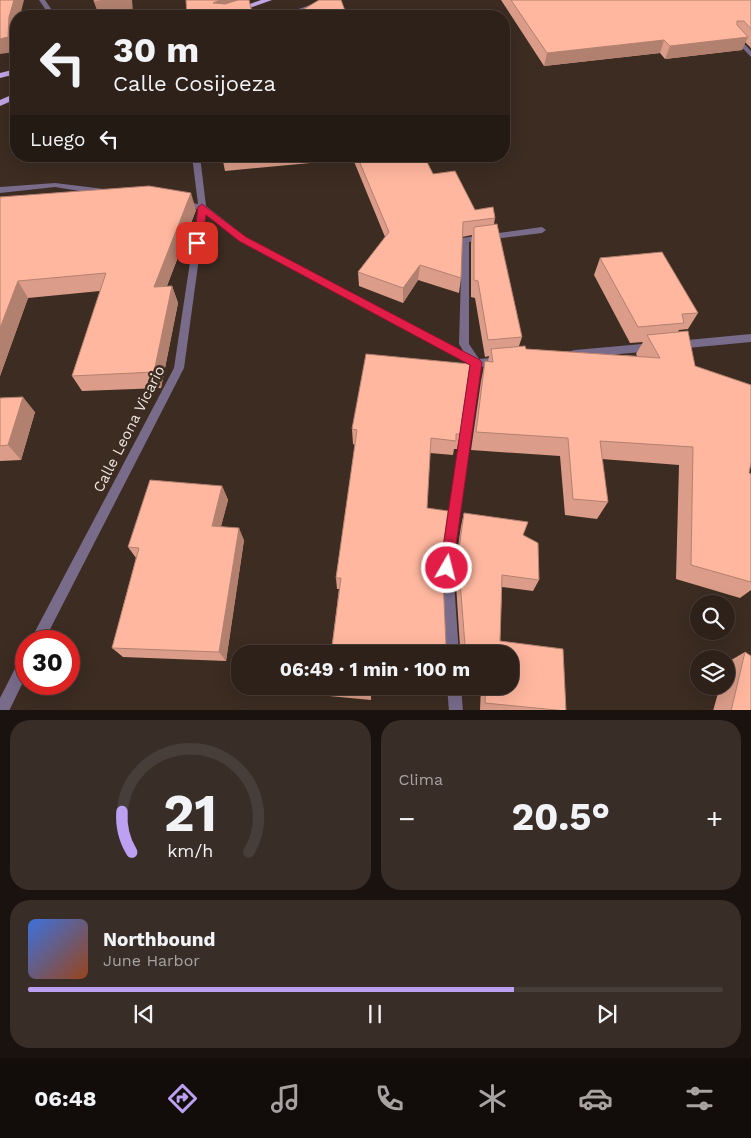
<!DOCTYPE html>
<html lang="es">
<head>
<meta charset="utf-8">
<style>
	:root { --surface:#2d211a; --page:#392e27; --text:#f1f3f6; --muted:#a7a3a2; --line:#483e39; --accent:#bca0f2 }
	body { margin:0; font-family:"Work Sans",sans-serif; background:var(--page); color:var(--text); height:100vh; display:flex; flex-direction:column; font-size:19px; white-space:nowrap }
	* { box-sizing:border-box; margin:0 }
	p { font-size:16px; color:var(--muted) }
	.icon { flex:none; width:28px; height:28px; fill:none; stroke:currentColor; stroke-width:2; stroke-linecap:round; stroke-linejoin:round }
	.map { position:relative; height:710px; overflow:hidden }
	.drawer { display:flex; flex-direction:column; gap:10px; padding:10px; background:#19120e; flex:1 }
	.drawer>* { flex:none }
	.guide { position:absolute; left:10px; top:10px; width:500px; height:152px; border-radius:20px; box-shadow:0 5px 20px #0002,0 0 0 1px var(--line); background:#2d211a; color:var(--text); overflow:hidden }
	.tools { position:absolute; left:690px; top:595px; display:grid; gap:10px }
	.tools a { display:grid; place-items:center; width:45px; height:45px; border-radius:50%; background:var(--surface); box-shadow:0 5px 20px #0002,0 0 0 1px var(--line); font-size:25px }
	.speed { position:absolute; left:15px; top:630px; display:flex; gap:10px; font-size:25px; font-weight:700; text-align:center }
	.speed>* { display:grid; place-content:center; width:65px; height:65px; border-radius:50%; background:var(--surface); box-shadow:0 5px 20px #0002,0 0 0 1px var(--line); line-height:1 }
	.speed .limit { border:8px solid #d22; background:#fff; color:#111 }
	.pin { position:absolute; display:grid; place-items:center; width:42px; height:42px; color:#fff; margin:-21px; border-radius:10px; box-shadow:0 2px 8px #0006 }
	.me { position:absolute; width:55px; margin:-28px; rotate:8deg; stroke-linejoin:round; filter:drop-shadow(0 0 4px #0008) }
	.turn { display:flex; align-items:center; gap:18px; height:105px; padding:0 20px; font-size:22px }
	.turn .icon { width:65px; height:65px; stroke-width:2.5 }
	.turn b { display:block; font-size:35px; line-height:42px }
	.then { display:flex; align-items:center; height:48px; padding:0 20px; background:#0003; gap:10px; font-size:19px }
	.big { font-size:38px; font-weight:700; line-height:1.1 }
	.drawer .widget { flex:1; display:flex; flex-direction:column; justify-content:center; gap:8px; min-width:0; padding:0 18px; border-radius:20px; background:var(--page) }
	.drawer .dial { align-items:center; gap:0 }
	.dial svg { height:130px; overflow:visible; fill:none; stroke:var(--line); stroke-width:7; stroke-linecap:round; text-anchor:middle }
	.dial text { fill:var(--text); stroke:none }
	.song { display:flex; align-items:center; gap:15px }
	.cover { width:60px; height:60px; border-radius:8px; background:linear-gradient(135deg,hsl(220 70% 55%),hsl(20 70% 35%)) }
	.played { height:5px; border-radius:2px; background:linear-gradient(90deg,var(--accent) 70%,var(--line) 70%) }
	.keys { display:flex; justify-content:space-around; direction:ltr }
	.heat { display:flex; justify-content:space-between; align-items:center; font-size:28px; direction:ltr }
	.drawer .tiles { flex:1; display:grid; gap:10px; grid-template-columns:1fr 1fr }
	.widget:last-child { grid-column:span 2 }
	.trip { position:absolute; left:231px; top:645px; width:288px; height:50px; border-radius:20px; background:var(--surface); box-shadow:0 5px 20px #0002,0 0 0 1px var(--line); font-weight:700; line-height:50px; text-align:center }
	.menu { display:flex; height:80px; justify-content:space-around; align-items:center; background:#120d0a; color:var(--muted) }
	.menu .icon { width:35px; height:35px }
	.menu .current { color:var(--accent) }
	.menu b { font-size:22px; color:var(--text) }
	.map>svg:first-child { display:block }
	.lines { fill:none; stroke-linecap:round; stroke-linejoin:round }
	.street { fill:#796c8b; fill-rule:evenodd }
	.primary { fill:#c2a6e7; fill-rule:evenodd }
	.wall { fill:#db9d89 }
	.shaded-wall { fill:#b2806f }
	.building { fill:#ffb79f; stroke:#b2806f }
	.route { fill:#e11d48; stroke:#92132f }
	.labels { text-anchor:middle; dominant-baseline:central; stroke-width:5; stroke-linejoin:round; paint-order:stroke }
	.street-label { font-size:15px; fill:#eee3dd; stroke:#3c2c22 }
</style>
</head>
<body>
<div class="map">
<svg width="751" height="711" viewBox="0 0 751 711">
	<rect width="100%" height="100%" fill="#3c2c22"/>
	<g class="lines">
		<!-- street -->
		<g class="street">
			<path d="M39,0h6l11,16h-6z"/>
			<path d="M325,0h9l-48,16h-8z"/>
			<path d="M733,36h4l14,15v6l-18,-19z"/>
			<path d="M192,156h8l6,50 40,31 218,115 -5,-8 3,-106 80,-11 4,3 -4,3 -73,9v102l10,15 20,-2 4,1 1,3 -1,3 -22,3 -28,201 6,86h-14l-4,-86 30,-203 -231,-124 -35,-27 -21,154 -140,273h-14l144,-273 24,-159 -15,-2 -4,-3 4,-3 15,3z"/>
			<path d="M55,183l49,6 4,3 -4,3 -49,-8 -55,6v-6z"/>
			<path d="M751,334v8l-74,7 -3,-1 -2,-3 2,-3 3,-1z"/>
			<path d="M653,343l4,1 1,3 -1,3 -4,1 -78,7 -4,-1 -1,-3 1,-3 4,-1z"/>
			<path d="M26,655v21l-17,35h-9v-13l21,-41z"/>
			<path d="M447,686h14l2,25h-14z"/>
		</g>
		<!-- primary -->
		<g class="primary">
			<path d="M261,0h11l-45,16h-10z"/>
			<path d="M16,69v5l-16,4v-5z"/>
			<path d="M16,93v6l-16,7v-6z"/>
		</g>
	</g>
	<!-- wall -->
	<g class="wall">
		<path d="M501,0h250v48l-6,-6 -3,8 -77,9 -5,-6 -116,13z"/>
		<path d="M222,156h202l9,18 42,36 20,8 -1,6 28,113 -3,9 7,3 111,7 -1,-2 7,-12 -13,1 -36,-68 6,-17 98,55 -10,16 -9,1 -1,2 71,141 2,1v116l-11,8 -64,-19 3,-114 -77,-6 6,43 -11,17 -32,-4 -5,-59 -89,-6 10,-69 4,-20 3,1 1,-6 -4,1 -10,-59 -4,-1v-53l1,-9 -10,2 -1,41 -2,15 -41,-13 -15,23 -44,-17 -1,-14 27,-35 -32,-78 -128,12z"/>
		<path d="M0,197l196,13 -29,76h5l6,17 -17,85 -79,3 -10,-15 28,-85 -72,7 -28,78z"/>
		<path d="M0,398l35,14 -14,48 -21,1z"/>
		<path d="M352,429l108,5 -3,15h-3l-1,6 -23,-2 -3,55 15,48 4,89 14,2 -5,-79 6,-42 3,-13 59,22 16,45 -6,11 -31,-4 -2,54 66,70 -86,-1 1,-23 -4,-1h33v-32h-179l8,-65h-2l-1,-11 19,-133 -2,-1z"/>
		<path d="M222,486l6,14 -7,26 23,14 -18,121 -103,-4 -11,-9 24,-90 -8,-11z"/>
		<path d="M745,652l6,59h-38l7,-25h6v-23z"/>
		<path d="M371,686v14l-42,-4 -2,-8z"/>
	</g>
	<!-- shaded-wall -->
	<g class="shaded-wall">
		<path d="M14,0h10l-4,16h-4l-1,36 -15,2v-15z"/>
		<path d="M105,0h27l1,12 -26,4h-8l-5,-14z"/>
		<path d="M220,0h27l-32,16 -2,-13z"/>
		<path d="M748,37l-6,13 -77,9 5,-13z"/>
		<path d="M664,40l-4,13 -116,13 3,-13z"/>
		<path d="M191,193l5,17 -36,93 -6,-16z"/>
		<path d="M420,265l-2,15 -15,23v-15z"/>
		<path d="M18,281l10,17 -28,78v-48z"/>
		<path d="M172,286l6,17 -17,85 -7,-16z"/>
		<path d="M23,397l12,15 -14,48 -13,-15z"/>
		<path d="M222,486l6,14 -10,38 -6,-12z"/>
		<path d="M239,528l5,12 -18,121 -7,-9z"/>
	</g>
	<!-- building -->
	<g class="building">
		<path d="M0,0h14l-5,17 -1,20 -8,2z"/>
		<path d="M94,0h11l-11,2z"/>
		<path d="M186,0h34l-7,3 12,1 13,-4h11l4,16 46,-4 20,-12h22l6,16h-160z"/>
		<path d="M511,0h240v29l-7,-8h-7v4l11,12 -78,9 -6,-6 -117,13z"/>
		<path d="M357,156h67l9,18 22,-3 20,39 18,-3 2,11 -32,4 -2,56 -41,-13 -17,23 -45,-16 31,-40z"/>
		<path d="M149,186l42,7 -37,94 18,-1 -18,86 -82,4 34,-103 -88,8 -18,47v-131z"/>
		<path d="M497,224l25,113 -34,3 -10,-59 -4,-1v-53z"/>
		<path d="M662,252l36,61 -16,1 2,9 -46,4 -38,-69z"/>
		<path d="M688,331l7,35 56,19v78l-2,10 2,1v108l-60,-17 2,-118 -93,-6 8,61 -35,-3 -5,-61 -92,-6 9,-71 8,1 -2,-13 34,-3 1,3 134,9 -13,-23z"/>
		<path d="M366,354l104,10 -10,70h-4v7l-25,-3 -4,70 21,3 -6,45 4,89 17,2 2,-2 -7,-89 6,-43 64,9 -5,13 15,8 1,37 -37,-5 -2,66 63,8 3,62 -81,-8 1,-17h24v-32h-179l10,-76h-5l21,-148 -5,-1z"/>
		<path d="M23,397l-15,48 -8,1v-48z"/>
		<path d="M150,480l72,6 -10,40 27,2 -20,124 -107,-4 27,-100 -11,-1z"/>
		<path d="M745,652l6,4v55h-20z"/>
		<path d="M328,686h43v6l-44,-4z"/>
	</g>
	<!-- route -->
	<path class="route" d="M202,204l44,33 234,123 2,3 -30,210 -5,2 -5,-2 -2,-5 30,-203 -231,-124 -33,-26 -4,28 -5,3 -3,-1 4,-38z"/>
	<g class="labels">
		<!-- street labels -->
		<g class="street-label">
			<text transform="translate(129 429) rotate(-63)">Calle Leona Vicario</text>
		</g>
	</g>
</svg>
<div class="tools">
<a><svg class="icon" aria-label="search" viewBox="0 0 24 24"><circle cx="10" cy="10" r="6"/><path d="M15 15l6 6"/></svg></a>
<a><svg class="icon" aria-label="layers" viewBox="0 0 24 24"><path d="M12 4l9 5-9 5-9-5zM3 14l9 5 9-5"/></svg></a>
</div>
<div class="speed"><div class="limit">30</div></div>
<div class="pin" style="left:197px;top:243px;background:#d93025"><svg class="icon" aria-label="arrive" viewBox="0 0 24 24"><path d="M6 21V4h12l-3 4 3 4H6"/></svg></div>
<svg class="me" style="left:447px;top:568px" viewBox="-20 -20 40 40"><circle r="17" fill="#e11d48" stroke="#fff" stroke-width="3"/><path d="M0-11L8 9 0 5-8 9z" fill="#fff"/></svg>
<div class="trip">06:49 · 1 min · 100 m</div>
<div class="guide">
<div class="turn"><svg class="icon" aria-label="left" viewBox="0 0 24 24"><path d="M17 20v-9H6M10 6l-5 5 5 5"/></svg><div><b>30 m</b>Calle Cosijoeza</div></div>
<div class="then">Luego<svg class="icon" aria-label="left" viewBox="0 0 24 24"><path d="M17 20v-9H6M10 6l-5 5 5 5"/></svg></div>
</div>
</div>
<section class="drawer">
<div class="tiles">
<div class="widget dial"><svg viewBox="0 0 100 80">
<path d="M14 69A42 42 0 1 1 86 69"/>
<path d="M14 69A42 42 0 0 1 8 44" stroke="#bca0f2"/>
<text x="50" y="56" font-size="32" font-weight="700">21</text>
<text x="50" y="72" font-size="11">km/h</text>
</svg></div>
<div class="widget"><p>Clima</p>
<div class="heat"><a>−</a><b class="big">20.5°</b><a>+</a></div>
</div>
<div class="widget">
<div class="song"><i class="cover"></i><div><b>Northbound</b><p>June Harbor</p></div></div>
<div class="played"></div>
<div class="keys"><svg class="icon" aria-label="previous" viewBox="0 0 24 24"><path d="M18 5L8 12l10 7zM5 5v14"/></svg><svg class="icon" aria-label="pause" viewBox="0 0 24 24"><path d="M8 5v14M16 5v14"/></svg><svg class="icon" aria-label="next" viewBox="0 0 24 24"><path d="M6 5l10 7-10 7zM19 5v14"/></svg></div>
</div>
</div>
</section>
<nav class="menu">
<b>06:48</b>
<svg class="icon current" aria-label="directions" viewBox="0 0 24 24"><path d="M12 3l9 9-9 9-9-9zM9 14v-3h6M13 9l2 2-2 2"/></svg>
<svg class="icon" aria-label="music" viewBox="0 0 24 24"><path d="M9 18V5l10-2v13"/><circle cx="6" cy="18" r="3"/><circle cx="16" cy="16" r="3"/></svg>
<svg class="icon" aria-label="phone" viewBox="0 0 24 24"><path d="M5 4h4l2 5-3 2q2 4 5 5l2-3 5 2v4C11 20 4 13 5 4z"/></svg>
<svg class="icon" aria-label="climate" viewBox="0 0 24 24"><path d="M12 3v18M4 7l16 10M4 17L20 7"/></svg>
<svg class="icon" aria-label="car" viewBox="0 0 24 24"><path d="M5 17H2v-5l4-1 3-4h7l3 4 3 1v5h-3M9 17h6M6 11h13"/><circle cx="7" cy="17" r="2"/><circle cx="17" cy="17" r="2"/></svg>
<svg class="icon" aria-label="filters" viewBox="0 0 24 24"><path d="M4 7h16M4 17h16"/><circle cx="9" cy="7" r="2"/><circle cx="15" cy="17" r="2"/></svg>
</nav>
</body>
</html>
